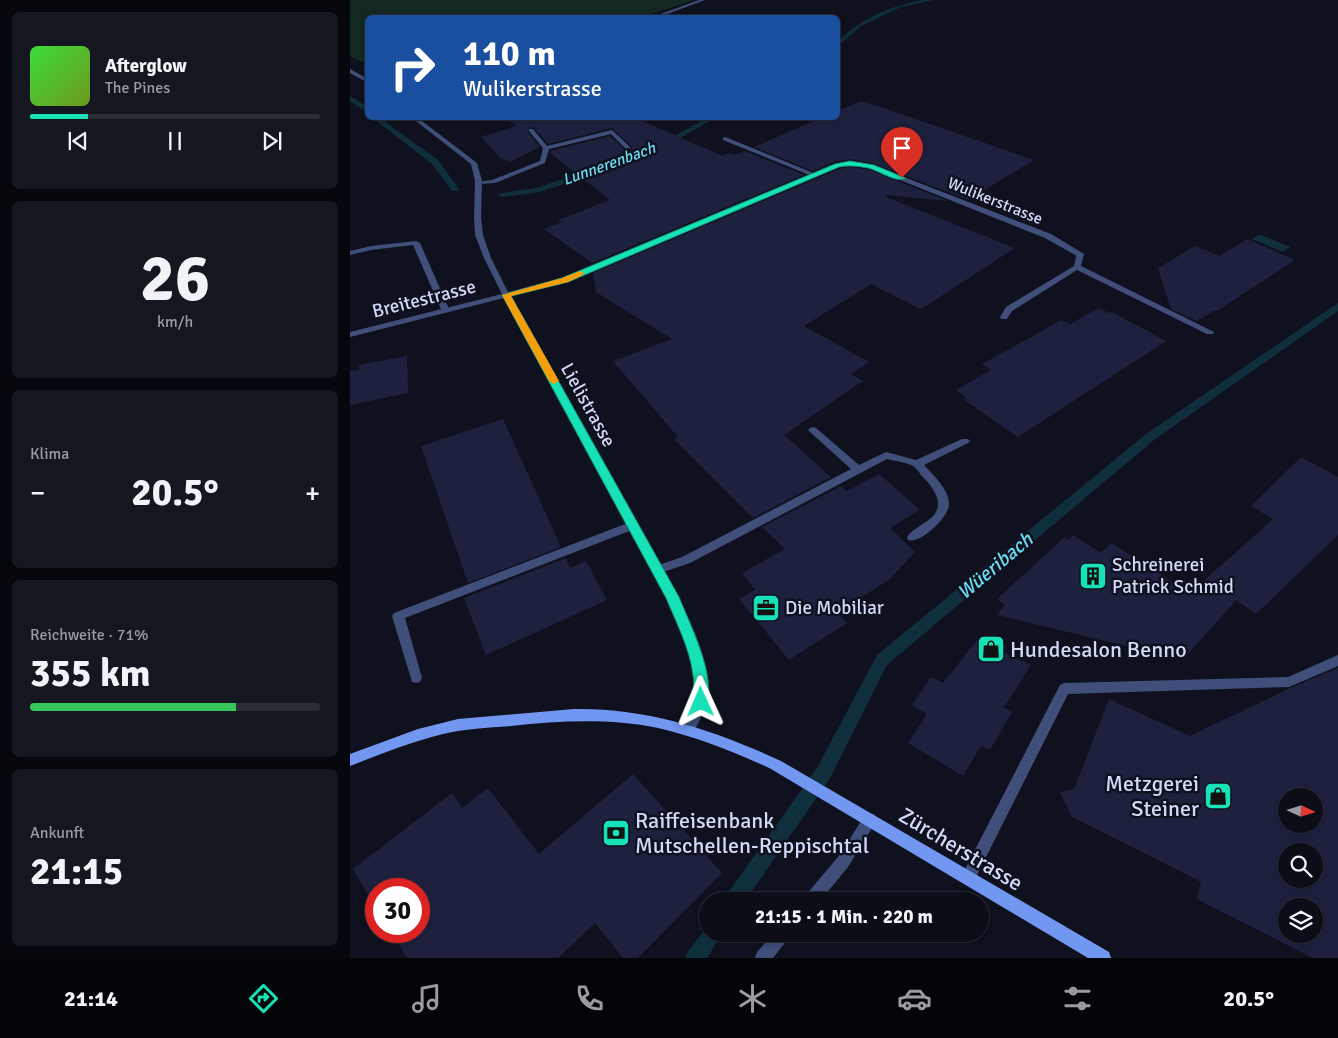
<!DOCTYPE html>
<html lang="de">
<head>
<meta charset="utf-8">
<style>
	:root { --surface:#0b0d17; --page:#141620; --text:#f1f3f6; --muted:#9a9ca1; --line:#2b2d36; --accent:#17e1b6 }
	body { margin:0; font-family:Signika,sans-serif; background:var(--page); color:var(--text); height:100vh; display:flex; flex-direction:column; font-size:19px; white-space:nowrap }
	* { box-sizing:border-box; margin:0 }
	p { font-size:16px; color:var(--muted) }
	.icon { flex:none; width:28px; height:28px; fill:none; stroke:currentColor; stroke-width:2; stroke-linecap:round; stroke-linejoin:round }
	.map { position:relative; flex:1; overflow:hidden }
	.drawer { display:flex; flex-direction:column; gap:12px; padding:12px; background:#06070d; width:350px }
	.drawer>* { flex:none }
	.guide { position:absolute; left:15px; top:15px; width:475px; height:105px; border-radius:8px; box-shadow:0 2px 8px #0003,0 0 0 1px var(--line); background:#1a4fa0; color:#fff; overflow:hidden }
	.needle { width:32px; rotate:94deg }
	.tools { position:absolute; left:928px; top:788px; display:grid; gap:10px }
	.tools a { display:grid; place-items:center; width:45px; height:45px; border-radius:50%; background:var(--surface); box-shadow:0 2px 8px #0003,0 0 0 1px var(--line); font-size:25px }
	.speed { position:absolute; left:15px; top:878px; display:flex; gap:10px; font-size:25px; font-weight:700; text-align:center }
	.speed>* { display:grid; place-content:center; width:65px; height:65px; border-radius:50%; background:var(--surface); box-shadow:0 2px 8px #0003,0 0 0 1px var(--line); line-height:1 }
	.speed .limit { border:8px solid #d22; background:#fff; color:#111 }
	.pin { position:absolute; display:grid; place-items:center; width:42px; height:42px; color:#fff; margin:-51px -21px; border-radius:50% 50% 50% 0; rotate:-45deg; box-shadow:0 0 5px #0007 }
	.pin .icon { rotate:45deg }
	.me { position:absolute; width:55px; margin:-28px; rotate:359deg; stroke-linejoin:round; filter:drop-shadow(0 0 4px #0008) }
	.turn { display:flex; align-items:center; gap:18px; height:105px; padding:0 15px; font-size:22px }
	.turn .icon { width:65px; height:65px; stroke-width:2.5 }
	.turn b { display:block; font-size:35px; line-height:42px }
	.big { font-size:38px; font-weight:700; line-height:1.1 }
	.drawer .widget { flex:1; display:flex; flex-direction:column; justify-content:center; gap:8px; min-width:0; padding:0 18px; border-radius:8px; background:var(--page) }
	.drawer .dial { align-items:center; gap:0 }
	.dial b { font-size:65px; line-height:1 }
	.song { display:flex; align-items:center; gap:15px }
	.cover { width:60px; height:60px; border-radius:8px; background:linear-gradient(135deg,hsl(120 70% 55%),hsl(80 70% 35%)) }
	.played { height:5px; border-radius:2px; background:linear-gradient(90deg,var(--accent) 20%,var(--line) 20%) }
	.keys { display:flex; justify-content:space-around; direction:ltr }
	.heat { display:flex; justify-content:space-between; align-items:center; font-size:28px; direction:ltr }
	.charge { height:8px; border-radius:4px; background:linear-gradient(90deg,#34c759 71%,var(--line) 0) }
	.trip { position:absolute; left:349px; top:892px; width:290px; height:50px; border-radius:25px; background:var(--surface); box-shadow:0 2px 8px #0003,0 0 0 1px var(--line); font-weight:700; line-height:50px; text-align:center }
	.tabs { display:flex; height:80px; justify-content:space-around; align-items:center; background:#040509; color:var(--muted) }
	.tabs .icon { width:35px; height:35px }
	.tabs .current { color:var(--accent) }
	.tabs b { font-size:22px; color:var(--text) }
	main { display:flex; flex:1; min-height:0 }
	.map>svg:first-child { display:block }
	.green { fill:#132921 }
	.water { fill:#102f3d }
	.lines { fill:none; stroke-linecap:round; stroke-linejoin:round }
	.stream { fill:#102f3d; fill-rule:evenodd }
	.building { fill:#1d213e; fill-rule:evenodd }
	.service { fill:#3f4f7a; fill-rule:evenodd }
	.minor { fill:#3f4f7a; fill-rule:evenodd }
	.secondary { fill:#7297f1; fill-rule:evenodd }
	.route { fill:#17e1b6; stroke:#0f9276 }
	.slow { fill:#f59e0b }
	.labels { text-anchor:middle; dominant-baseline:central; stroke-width:5; stroke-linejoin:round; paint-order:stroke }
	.far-water-label { font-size:16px; font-style:italic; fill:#6adcf0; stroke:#0f111f }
	.far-street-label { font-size:16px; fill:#d2dafa; stroke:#0f111f }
	.street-label { font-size:19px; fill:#d2dafa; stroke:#0f111f }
	.poi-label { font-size:19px; fill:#d2dafa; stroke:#0f111f; text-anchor:start }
	.water-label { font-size:20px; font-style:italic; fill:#6adcf0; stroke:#0f111f }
	.near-poi-label { font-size:22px; fill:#d2dafa; stroke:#0f111f; text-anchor:start }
	.near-street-label { font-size:22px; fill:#d2dafa; stroke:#0f111f }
</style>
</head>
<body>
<main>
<section class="drawer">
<div class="widget">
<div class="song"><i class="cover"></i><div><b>Afterglow</b><p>The Pines</p></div></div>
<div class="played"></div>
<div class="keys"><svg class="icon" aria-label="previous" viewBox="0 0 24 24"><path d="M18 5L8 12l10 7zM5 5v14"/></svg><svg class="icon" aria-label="pause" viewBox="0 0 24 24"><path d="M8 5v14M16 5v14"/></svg><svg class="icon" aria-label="next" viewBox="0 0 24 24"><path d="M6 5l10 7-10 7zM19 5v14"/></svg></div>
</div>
<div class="widget dial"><b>26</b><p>km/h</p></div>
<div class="widget"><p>Klima</p>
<div class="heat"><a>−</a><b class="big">20.5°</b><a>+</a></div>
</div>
<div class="widget"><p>Reichweite · 71%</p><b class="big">355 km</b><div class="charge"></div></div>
<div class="widget"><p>Ankunft</p><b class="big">21:15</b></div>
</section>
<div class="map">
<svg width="988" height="958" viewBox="0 0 988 958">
	<rect width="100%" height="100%" fill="#0f111f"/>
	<!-- green -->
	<path class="green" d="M0,0h345l-54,17 -273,1 -1,46 -17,-8z"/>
	<!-- water -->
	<path class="water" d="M909,234l31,13 -7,5 -31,-13z"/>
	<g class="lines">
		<!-- stream -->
		<g class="stream">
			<path d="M572,0h11l-32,7 -40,19 -23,20v-5c25,-23 50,-34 84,-41z"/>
			<path d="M0,96l18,11v6l-18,-12z"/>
			<path d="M23,118h7l58,42 21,29 -1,2h-6l-20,-27z"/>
			<path d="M357,118h8l-49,28 -7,-2z"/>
			<path d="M243,169h3v4l-56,19 -38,5 -4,-2 4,-2 34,-5z"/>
			<path d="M988,303v8l-184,129 -267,225 -58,115 -84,121h-20l2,-7 90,-126 60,-113 269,-221z"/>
			<path d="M358,926v8h14l-15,24h-22l3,-7z"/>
		</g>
	</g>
	<!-- building -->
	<g class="building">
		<path d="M511,101l20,6 153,53 -66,40 -95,-37 -23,-4 -16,3 -21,9 -59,-24 67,-29h17v-7z"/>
		<path d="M155,118h130l88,38 6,-3 5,2 11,-4 59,24 -212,88 -48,-34 18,-7 -4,-2 52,-20 -60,-47v-2l60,-15 15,14h6l1,-3 -20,-19 -64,16 -14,-16 -5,-1 -1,5 12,15 -30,15 -10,-4 -19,-21 35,-11z"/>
		<path d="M500,167l20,3 78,31 -62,-6v2l129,51 -94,61 -50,-25 -67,42 65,36 -18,12 12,7 -79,54 47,42 -78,41 -79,-79 4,-2 -65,-76 59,-22 -76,-47 -3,-19 246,-104z"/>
		<path d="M897,239l48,21 -78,51 -2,-1 -18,11 -26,-12 -13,-41 37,-22 24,10z"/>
		<path d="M749,308l10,5 3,-1 54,29 -148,96 -55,-38 3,-2 -10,-7 35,-20 -9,-6 80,-44 8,4z"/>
		<path d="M57,356l1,37 -58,12v-34l9,-1v-5z"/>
		<path d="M153,419l58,128 -93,36 -47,-137z"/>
		<path d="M951,457l37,20v58l-82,79 -20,-14 -53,60 -186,-45 8,-10 -8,-6 68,-62 4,3 4,-5 28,18 10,-10 79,50 83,-74 -22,-13z"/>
		<path d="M529,474l41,36 -30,18 25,24 -26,28 -52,32 10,11 -58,37 -50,-61 16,-9 -13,-17 43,-24 -23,-22 79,-41 6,5z"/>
		<path d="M216,558l4,10 16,-7 21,39 -121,55 -22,-57z"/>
		<path d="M627,640l54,25 -27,42 8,5 -22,38 -9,-4 -18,30 -55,-33 19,-29 -15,-9 19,-28 12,6z"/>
		<path d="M988,668v290h-25l-116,-59 4,-17 -129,-65 -12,-25 14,-3 35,-90 81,37 98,-47zM936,796h28v28h-28zM936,851h28v28h-28zM936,906h28v28h-28z"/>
		<path d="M283,774l89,99 -84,85h-15l-28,-35 -37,35h-151l-16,-27h28v-42h-43v19l-23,-39 99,-76 10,15 26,-20 51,66z"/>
	</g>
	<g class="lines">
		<!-- service -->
		<g class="service">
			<path d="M349,0h6l-46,17 -4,-1z"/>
			<path d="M179,129h4l14,17 65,-16 19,18 -5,1 -15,-15 -62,15 -4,14 -50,20 -18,1v-2l15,-2 48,-19 3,-13 -14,-17z"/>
			<path d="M375,137l91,37 1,1 -5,1 -89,-36v-2z"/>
			<path d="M66,241l4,2 29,66 -1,2h-6l-1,-2 -28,-64 -42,5 -21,5v-4l21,-5z"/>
			<path d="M727,252l7,2 -3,12 133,66 -1,2h-6l-130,-64 -65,41 -5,8h-6l-1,-2 6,-10 68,-41z"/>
			<path d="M463,427l3,1 43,37 27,-13 30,8 46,-21h6l2,2 -2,2 -44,22c9,10 25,24 25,39 0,13 -28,40 -41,36l-1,-3c6,-9 19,-13 27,-22 11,-14 -3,-30 -13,-40 -2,-3 -5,-7 -8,-9 -7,-4 -18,-5 -26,-7l-197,104 -33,11 -4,-1 -2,-3 2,-3 29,-10 169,-88 -41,-37 -2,-2 2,-2z"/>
			<path d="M283,521l4,1 1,3 -1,3 -232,90 17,60 -2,4 -4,1 -4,-1 -20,-66 2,-3z"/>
			<path d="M988,655v11l-49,21 -221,7 -95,189 -5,2 -5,-2 -2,-5 2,-5 97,-188 4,-2 224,-6z"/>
		</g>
		<!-- minor -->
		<g class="minor">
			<path d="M307,15l2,2 -8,1z"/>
			<path d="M0,69l18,10v4l-18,-10z"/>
			<path d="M62,118h6l59,45 5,18 -1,36 2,18 8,23 17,34 54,-14 273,-114 15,-3 23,4 178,69 33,20 -7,2 -32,-18 -175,-70 -20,-3 -12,2 -270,115 -57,14 165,298c15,29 38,73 31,107 -2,11 -9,22 -14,32l-5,2 -5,-2 -1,-4c4,-9 11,-18 13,-28 6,-35 -14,-72 -28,-103l-163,-300 -154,39v-5l152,-38 -18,-36 -9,-23 -1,-18 1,-36 -4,-17z"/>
			<path d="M520,813l5,2 2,5 -29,47 -28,34h-17l2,-5 33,-39 27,-42z"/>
			<path d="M423,934h18l-3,5 -15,19h-18l2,-6z"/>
		</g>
		<!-- secondary -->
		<path class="secondary" d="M224,709c74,-1 140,21 207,52l328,191 2,6h-23l-317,-189c-36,-17 -74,-32 -113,-41 -49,-10 -98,-7 -147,-2 -23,2 -46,3 -68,8 -32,8 -62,20 -93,32v-12l68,-25 40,-10z"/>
	</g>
	<!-- route -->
	<path class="route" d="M500,161l24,4 32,13c-9,6 -28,-8 -38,-10 -11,-2 -19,-3 -29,-1l-271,115 -57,14 168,301c10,25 39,83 27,109l-5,2 -5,-2c-5,-10 -1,-21 -3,-31 -3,-26 -17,-53 -27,-77l-164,-303 60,-17 273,-114z"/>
	<!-- slow -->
	<path class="slow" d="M230,271l3,1v3l-15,7 -57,14 48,85 -5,3 -5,-3 -47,-86 60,-17z"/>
	<!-- icons -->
	<defs>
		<g id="building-square" transform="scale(1.4375)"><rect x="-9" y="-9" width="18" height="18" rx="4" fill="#17e1b6" stroke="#0f111f"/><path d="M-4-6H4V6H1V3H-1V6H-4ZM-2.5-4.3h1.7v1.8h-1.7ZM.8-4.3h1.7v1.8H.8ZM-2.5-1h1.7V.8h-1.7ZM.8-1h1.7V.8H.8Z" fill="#111"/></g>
		<g id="office-square" transform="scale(1.4375)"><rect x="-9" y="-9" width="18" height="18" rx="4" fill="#17e1b6" stroke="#0f111f"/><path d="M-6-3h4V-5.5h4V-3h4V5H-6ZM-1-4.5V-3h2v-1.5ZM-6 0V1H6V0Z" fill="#111"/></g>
		<g id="shop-square" transform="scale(1.4375)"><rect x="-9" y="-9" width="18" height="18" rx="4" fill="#17e1b6" stroke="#0f111f"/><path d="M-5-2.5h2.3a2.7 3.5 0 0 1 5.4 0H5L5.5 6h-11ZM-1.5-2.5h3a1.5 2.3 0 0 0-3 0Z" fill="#111"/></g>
		<g id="bank-square" transform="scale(1.4375)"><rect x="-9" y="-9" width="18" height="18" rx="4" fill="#17e1b6" stroke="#0f111f"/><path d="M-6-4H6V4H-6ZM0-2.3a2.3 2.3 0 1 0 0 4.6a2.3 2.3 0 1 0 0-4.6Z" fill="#111"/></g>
	</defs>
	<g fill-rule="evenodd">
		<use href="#building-square" x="743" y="576"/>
		<use href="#office-square" x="416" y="608"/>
		<use href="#shop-square" x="641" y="649"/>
		<use href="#shop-square" x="868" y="796"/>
		<use href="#bank-square" x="266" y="833"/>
	</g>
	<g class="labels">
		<!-- far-water labels -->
		<g class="far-water-label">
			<text transform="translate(259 164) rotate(-20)">Lunnerenbach</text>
		</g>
		<!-- far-street labels -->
		<g class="far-street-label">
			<text transform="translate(645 201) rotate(22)">Wulikerstrasse</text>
		</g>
		<!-- street labels -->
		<g class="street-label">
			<text transform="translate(74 299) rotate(-14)">Breitestrasse</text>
			<text transform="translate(238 405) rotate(61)">Lielistrasse</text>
		</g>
		<!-- poi labels -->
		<g class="poi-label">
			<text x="762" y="565">Schreinerei<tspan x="762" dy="22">Patrick Schmid</tspan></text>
			<text x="435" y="608">Die Mobiliar</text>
		</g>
		<!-- water labels -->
		<g class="water-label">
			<text transform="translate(645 566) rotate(-40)">Wüeribach</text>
		</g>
		<!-- near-poi labels -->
		<g class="near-poi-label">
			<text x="660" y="649">Hundesalon Benno</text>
			<text x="849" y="783" text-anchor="end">Metzgerei<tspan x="849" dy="25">Steiner</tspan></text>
			<text x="285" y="820">Raiffeisenbank<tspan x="285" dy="25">Mutschellen-Reppischtal</tspan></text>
		</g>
		<!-- near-street labels -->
		<g class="near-street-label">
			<text transform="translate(611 849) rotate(31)">Zürcherstrasse</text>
		</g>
	</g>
</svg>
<div class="tools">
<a><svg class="needle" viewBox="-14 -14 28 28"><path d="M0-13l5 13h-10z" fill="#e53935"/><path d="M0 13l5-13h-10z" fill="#9a9ca1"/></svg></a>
<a><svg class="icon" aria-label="search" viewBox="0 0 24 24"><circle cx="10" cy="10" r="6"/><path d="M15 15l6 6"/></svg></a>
<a><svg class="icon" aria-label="layers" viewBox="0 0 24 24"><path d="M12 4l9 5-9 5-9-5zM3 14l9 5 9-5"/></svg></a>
</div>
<div class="speed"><div class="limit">30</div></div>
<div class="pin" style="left:552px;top:178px;background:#d93025"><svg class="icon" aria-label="arrive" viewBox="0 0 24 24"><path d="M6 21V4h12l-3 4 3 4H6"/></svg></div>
<svg class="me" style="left:351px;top:702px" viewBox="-20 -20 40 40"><path d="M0-17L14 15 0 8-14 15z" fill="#17e1b6" stroke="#fff" stroke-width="4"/></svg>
<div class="trip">21:15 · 1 Min. · 220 m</div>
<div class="guide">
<div class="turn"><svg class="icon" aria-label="right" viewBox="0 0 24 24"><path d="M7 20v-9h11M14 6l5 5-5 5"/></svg><div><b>110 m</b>Wulikerstrasse</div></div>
</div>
</div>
</main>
<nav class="tabs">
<b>21:14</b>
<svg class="icon current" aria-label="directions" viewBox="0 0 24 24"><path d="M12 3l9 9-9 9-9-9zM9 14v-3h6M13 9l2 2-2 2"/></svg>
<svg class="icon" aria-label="music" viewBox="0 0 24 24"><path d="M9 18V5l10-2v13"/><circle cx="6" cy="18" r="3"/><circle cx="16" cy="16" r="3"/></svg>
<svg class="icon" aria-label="phone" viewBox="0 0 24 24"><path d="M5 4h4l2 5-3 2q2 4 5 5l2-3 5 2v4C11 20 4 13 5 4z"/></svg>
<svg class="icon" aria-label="climate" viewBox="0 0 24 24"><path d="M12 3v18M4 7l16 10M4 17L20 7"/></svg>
<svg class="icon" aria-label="car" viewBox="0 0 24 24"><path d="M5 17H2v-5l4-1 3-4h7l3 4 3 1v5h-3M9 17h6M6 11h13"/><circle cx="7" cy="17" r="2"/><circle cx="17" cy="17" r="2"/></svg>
<svg class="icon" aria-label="filters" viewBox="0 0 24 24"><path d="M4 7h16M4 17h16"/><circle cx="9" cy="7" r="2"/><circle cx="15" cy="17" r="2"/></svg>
<b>20.5°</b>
</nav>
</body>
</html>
